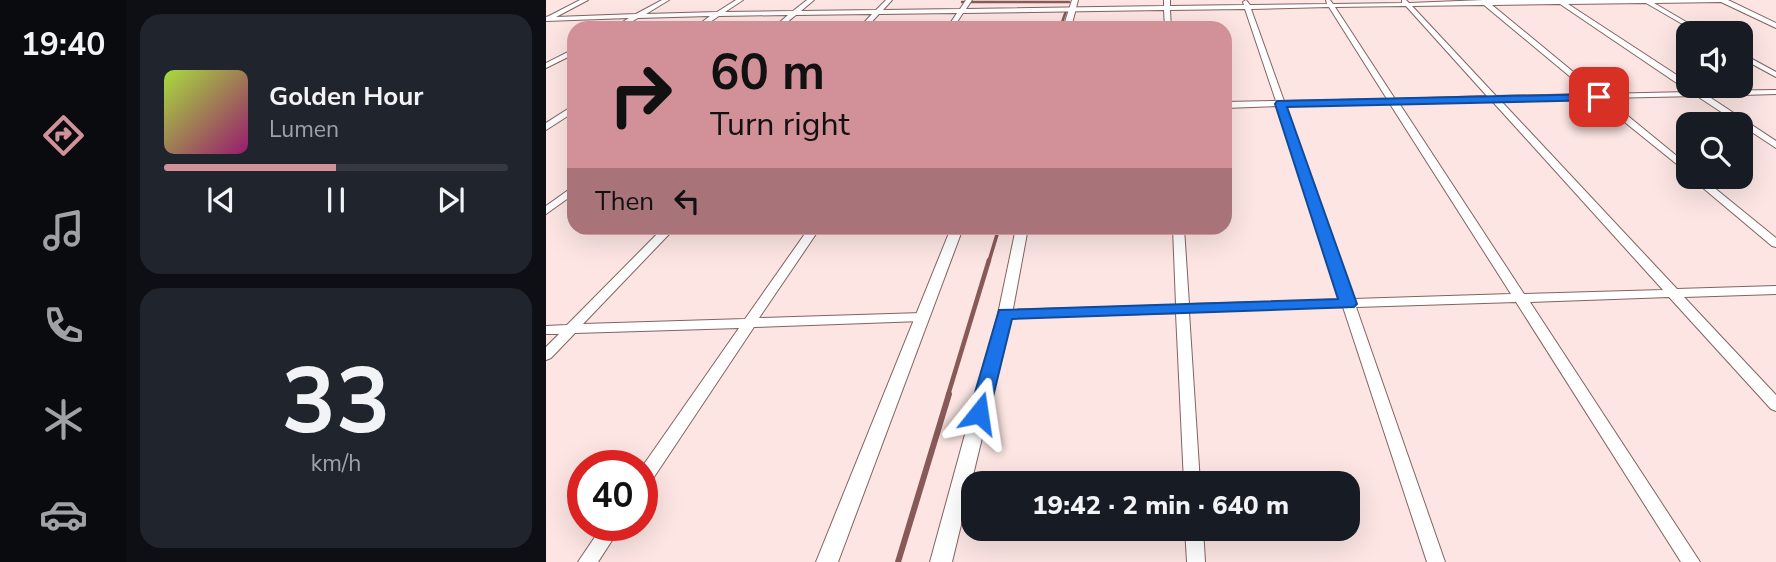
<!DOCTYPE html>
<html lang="en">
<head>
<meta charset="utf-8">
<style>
	:root { --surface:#171b24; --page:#20242c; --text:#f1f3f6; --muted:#9ea1a6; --line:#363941; --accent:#d29098 }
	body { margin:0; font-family:"Nunito Sans",sans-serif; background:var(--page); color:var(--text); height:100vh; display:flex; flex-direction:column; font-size:26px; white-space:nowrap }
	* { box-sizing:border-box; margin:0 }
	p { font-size:23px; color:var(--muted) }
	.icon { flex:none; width:38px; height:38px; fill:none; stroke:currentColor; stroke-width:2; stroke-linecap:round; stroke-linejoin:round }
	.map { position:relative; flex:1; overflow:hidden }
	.details { display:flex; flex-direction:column; gap:14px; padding:14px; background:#0d0f14; width:420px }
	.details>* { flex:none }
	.guide { position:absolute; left:21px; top:21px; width:665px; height:214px; border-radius:21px; box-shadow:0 7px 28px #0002; background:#d29098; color:#111; overflow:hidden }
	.tools { position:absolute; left:1130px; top:21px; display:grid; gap:14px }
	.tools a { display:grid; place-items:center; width:77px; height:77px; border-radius:14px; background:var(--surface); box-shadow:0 7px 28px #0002; font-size:35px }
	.speed { position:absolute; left:21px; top:450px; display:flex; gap:14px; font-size:35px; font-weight:700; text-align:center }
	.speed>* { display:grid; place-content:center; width:91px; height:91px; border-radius:50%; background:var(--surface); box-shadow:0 7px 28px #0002; line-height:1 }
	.speed .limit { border:10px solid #d22; background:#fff; color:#111 }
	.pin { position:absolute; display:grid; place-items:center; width:60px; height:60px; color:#fff; margin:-30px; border-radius:14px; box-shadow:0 4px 10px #0006 }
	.me { position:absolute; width:77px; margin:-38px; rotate:15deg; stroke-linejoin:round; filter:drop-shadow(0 0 5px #0008) }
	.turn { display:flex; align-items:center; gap:24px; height:147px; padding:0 28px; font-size:32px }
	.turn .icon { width:91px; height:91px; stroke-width:2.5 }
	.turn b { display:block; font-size:49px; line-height:60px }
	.then { display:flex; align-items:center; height:66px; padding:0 28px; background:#0003; gap:14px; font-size:26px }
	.details .card { flex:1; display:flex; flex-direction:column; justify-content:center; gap:10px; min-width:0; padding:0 24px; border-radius:21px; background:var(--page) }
	.details .dial { align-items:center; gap:0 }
	.dial b { font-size:91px; line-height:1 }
	.song { display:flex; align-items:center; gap:21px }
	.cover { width:84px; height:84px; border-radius:10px; background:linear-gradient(135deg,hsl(80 70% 55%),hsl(320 70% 35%)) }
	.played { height:7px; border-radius:4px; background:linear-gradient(90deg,var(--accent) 50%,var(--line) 50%) }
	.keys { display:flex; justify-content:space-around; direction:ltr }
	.trip { position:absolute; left:415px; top:471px; width:399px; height:70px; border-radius:21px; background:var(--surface); box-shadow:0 7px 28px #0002; font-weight:800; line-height:70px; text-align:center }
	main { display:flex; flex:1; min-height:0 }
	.menu { display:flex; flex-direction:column; width:126px; justify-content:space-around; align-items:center; background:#090b0e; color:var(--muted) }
	.menu .icon { width:49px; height:49px }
	.menu .active { color:var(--accent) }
	.menu b { font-size:32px; color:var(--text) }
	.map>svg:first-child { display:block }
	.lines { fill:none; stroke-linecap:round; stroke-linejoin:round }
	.stream-far3 { stroke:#885a57; stroke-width:2.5 }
	.stream-far2 { stroke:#885a57; stroke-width:3.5 }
	.stream-far1 { stroke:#885a57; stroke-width:4.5 }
	.stream { stroke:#885a57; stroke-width:6 }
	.minor-casing { stroke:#836360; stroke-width:2 }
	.tertiary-casing { stroke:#836360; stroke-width:2 }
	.minor { fill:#fff; fill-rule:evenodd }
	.tertiary { fill:#fff; fill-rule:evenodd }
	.route { fill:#1a73e8; stroke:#114b97; stroke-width:2 }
</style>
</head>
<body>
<main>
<nav class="menu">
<b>19:40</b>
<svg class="icon active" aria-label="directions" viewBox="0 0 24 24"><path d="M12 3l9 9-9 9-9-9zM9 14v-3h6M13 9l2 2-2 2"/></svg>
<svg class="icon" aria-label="music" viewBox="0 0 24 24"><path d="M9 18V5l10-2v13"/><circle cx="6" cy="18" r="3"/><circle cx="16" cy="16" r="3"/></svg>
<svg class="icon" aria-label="phone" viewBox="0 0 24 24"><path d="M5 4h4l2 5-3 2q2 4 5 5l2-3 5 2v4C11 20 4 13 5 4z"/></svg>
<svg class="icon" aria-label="climate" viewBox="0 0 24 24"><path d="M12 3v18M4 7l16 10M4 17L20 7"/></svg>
<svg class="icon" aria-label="car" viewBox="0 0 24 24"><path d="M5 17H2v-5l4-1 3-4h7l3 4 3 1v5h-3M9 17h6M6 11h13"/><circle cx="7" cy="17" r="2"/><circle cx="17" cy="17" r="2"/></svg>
</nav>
<section class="details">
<div class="card">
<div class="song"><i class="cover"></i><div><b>Golden Hour</b><p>Lumen</p></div></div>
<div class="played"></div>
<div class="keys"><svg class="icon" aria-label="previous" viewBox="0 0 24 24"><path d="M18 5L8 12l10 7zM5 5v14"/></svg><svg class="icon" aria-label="pause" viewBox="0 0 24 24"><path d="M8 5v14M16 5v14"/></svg><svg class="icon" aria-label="next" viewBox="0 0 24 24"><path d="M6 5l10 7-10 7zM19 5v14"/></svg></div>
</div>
<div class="card dial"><b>33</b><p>km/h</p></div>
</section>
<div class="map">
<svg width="1230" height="562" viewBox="0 0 1230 562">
	<rect width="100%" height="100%" fill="#fce5e3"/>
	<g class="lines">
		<!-- stream-far3 -->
		<g class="stream-far3">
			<path d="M416,2h107"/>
			<path d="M514,28l6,-17"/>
		</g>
		<!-- stream-far2 -->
		<path class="stream-far2" d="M443,261l10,-33"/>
		<!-- stream-far1 -->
		<path class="stream-far1" d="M402,395l41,-135"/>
		<!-- stream -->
		<path class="stream" d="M352,562l51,-168"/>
		<!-- minor casing -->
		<g class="minor-casing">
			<g id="minor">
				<path d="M34,0h8l-32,17 80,-3 26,-14h7l-23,14 71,-2 19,-12h7l-18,12 68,-1 14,-11h7l-13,11 75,-1 10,-10h6l-9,10 77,-1 6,-9h6l-6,9 198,-3v-6h6v6l74,-1 -1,-3 3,-2 4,5 77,-1 -1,-4h4l3,4 69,-1v-3h4l3,3 75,-3h244l48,23v5l-55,-26 -67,1 51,30h-7l-52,-30 -78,1 121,79v3l12,5 75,-1v4l-68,2 68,45v7l-79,-52 -91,2 83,68v8l-93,-75 -95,2 176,188 99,-3v8l-92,3 92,98v16l-5,-2 -102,-112 -139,5 170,260h-19l-165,-260 -160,5 89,255h-18l-84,-255 -154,5 11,171h-16l-8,-170 -171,5 -6,-4 6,-4 171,-5 -3,-77h11l5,76 152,-4 -64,-194 -52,2v-6l51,-1 -31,-92 -75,1 1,18h-6l-1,-18 -201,3 -10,15h-6l10,-15 -78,1 -13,14h-7l13,-14 -76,1 -16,13h-7l15,-13 -69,1 -18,12h-7l16,-12 -72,2 -17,10h-8l16,-10 -83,3v-4l3,-1zM1014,4l130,88 -90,2 -108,-89zM938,5l107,89 -95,2 -84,-90zM860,6l81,90 -92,3 -60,-92zM783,7l58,92 -103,2 -33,-92zM946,101l171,189 -139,4 -125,-191zM844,104l121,190 -158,5 -68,-193z"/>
				<path d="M28,49v5l-28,14v-5z"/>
				<path d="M1195,53l35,19v5l-35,-19z"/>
				<path d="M28,105v7l-28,18v-7z"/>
				<path d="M1144,177h11l75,61v9l-4,-1z"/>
				<path d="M28,186v8l-28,20v-8z"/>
				<path d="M117,228h12l-92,96 162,-5 64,-91h11l-61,90 163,-5 7,4 -7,4 -168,6 -106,159 -6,2v-21l97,-139 -164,5 -24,25 -5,2v-13l13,-13h-13v-8l21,-1z"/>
				<path d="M57,525h19l-24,37h-20z"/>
				<path d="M639,528h18l2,34h-18z"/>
			</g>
		</g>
		<!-- tertiary casing -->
		<g class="tertiary-casing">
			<g id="tertiary">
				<path d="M526,0h6l-7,28h-8z"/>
				<path d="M405,228h12l-125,334h-22z"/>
				<path d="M470,228h12l-16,86 -60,248h-22l68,-248z"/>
			</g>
		</g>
		<!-- minor -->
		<use href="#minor" class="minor"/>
		<!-- tertiary -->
		<use href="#tertiary" class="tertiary"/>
	</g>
	<!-- route -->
	<path class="route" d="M1053,94l6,3 -2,3 -316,7 70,197 -3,3 -342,12 -23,94 -3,5 -7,3 -7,-3 -3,-5 30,-103 339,-11 -63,-195 2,-3z"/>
</svg>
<div class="tools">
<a><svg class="icon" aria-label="sound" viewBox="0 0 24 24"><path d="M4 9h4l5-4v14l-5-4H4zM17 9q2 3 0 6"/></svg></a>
<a><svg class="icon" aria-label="search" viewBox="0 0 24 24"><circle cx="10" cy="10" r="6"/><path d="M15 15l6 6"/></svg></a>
</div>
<div class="speed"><div class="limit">40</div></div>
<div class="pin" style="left:1053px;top:97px;background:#d93025"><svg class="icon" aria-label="arrive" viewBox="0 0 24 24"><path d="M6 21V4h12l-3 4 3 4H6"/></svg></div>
<svg class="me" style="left:433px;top:413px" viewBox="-20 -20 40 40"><path d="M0-17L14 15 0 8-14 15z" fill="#1a73e8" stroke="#fff" stroke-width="4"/></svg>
<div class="trip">19:42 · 2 min · 640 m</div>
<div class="guide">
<div class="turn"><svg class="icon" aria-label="right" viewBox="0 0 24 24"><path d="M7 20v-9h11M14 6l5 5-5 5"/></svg><div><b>60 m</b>Turn right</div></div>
<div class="then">Then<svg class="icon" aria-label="left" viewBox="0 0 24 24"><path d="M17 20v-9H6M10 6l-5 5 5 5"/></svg></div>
</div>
</div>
</main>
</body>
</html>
